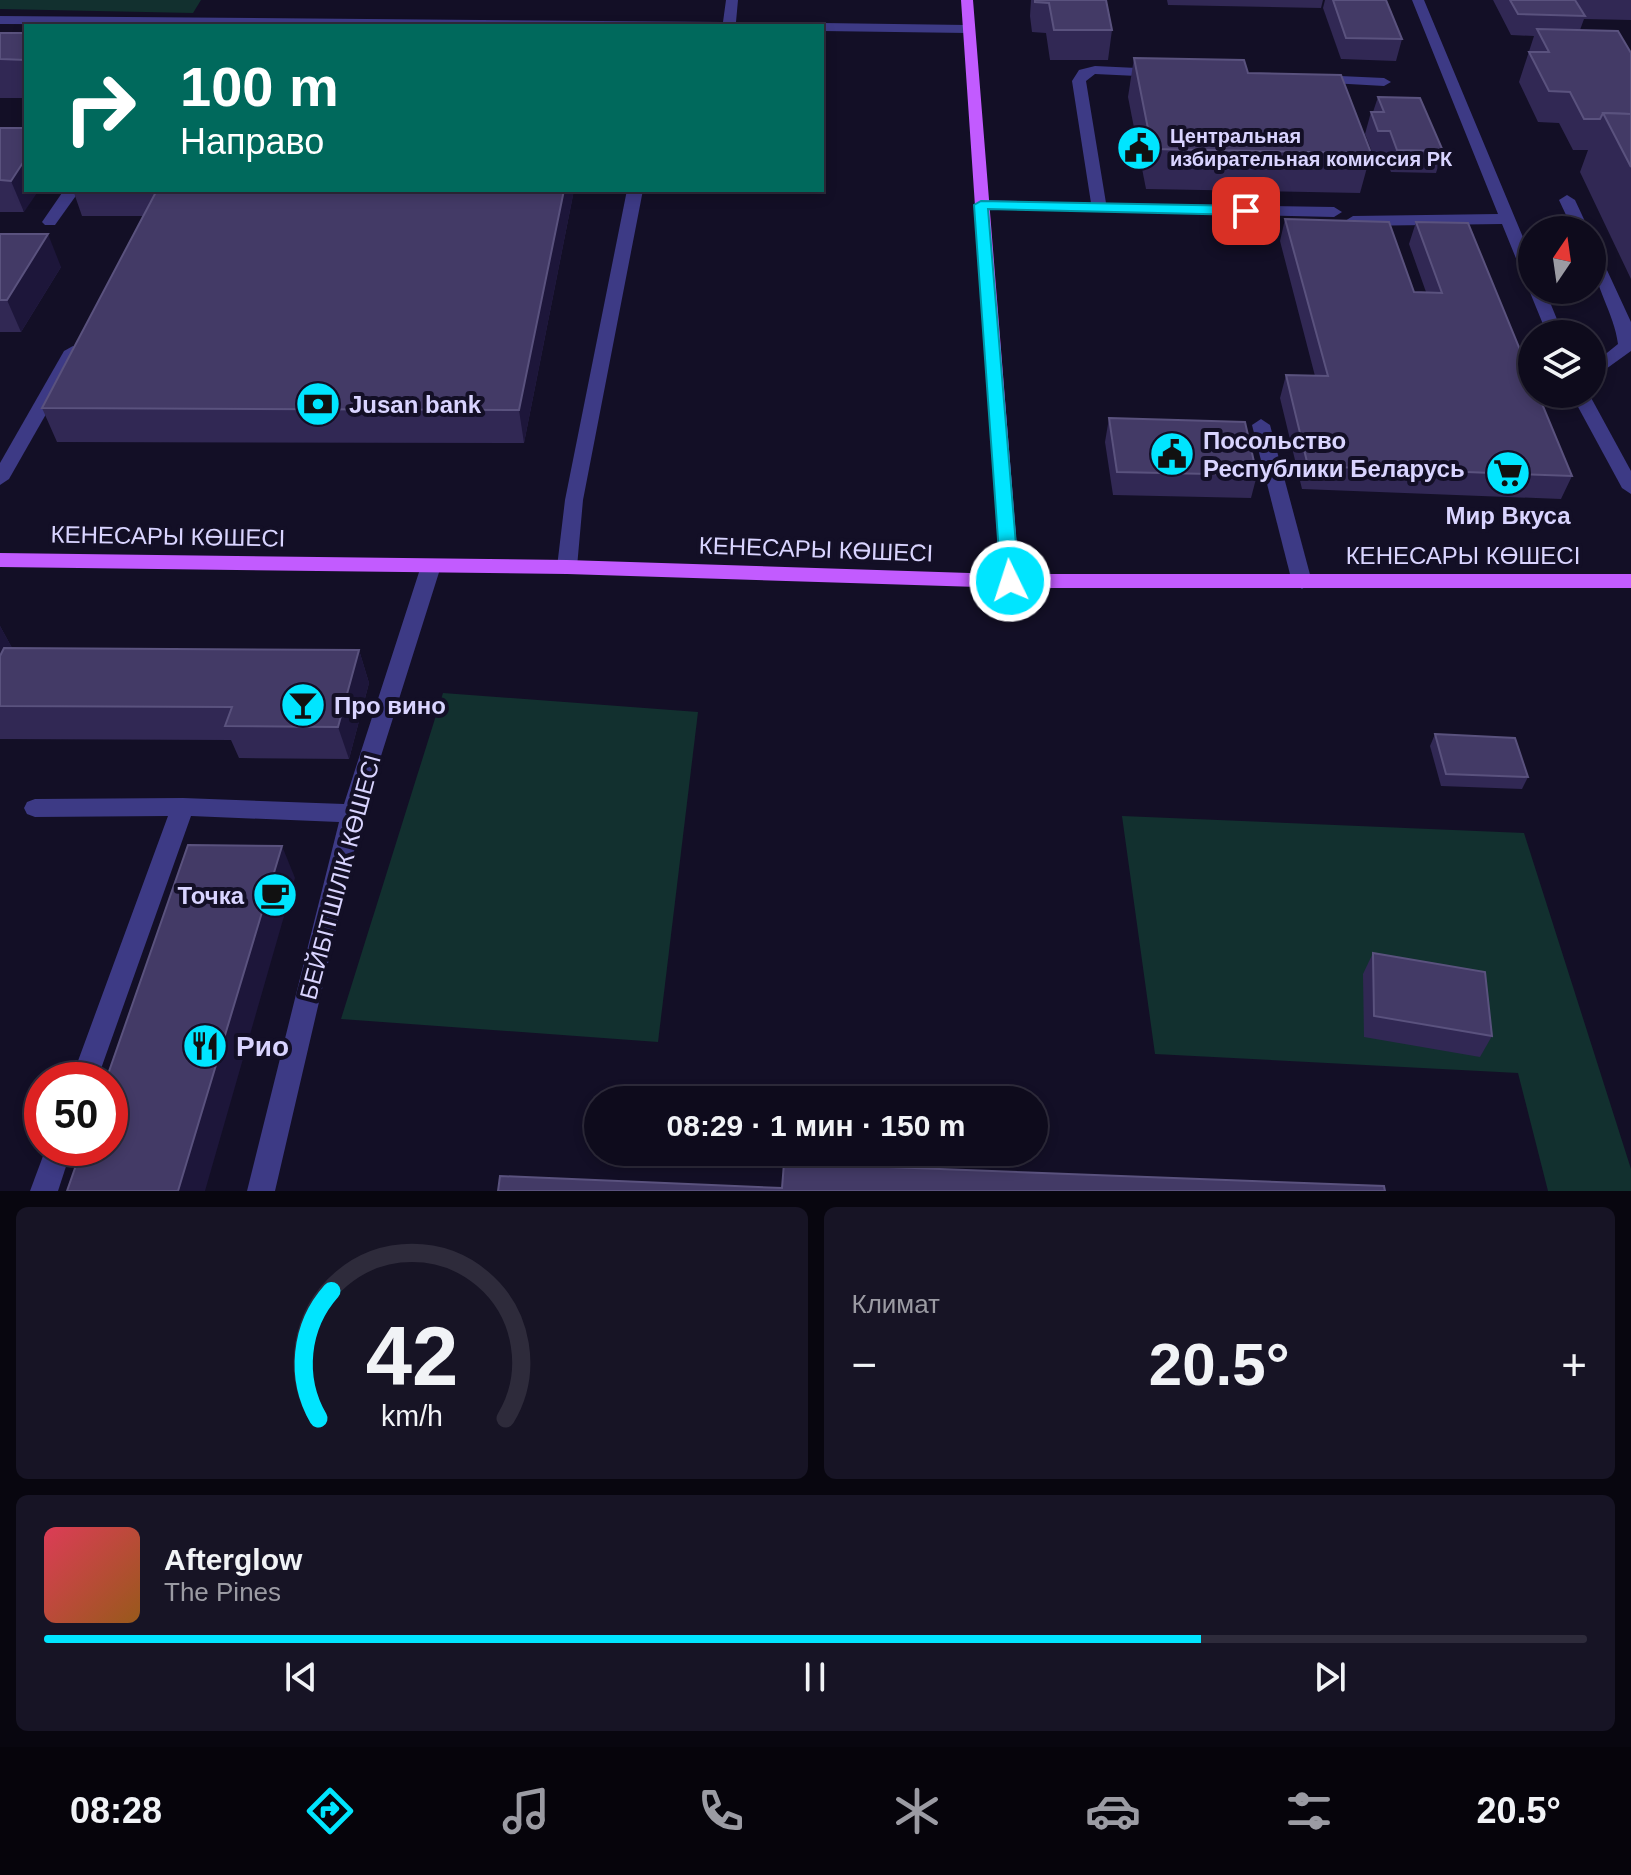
<!DOCTYPE html>
<html lang="ru">
<head>
<meta charset="utf-8">
<style>
	:root { --surface:#0e0b1c; --page:#171425; --text:#f1f3f6; --muted:#9b9ba3; --line:#2e2b3b; --accent:#00e5ff }
	body { margin:0; font-family:Arial,sans-serif; background:var(--page); color:var(--text); height:100vh; display:flex; flex-direction:column; font-size:30px; white-space:nowrap }
	* { box-sizing:border-box; margin:0 }
	p { font-size:26px; color:var(--muted) }
	.icon { flex:none; width:44px; height:44px; fill:none; stroke:currentColor; stroke-width:2; stroke-linecap:round; stroke-linejoin:round }
	.map { position:relative; height:1191px; overflow:hidden }
	.panel { display:flex; flex-direction:column; gap:16px; padding:16px; background:#08060f; flex:1 }
	.panel>* { flex:none }
	.guide { position:absolute; left:24px; top:24px; width:800px; height:168px; border-radius:0px; box-shadow:0 4px 12px #0003,0 0 0 2px var(--line); background:#00695c; color:#fff; overflow:hidden }
	.needle { width:52px; rotate:13deg }
	.fabs { position:absolute; left:1518px; top:216px; display:grid; gap:16px }
	.fabs a { display:grid; place-items:center; width:88px; height:88px; border-radius:50%; background:var(--surface); box-shadow:0 4px 12px #0003,0 0 0 2px var(--line); font-size:40px }
	.speed { position:absolute; left:24px; top:1062px; display:flex; gap:16px; font-size:40px; font-weight:700; text-align:center }
	.speed>* { display:grid; place-content:center; width:104px; height:104px; border-radius:50%; background:var(--surface); box-shadow:0 4px 12px #0003,0 0 0 2px var(--line); line-height:1 }
	.speed .limit { border:12px solid #d22; background:#fff; color:#111 }
	.pin { position:absolute; display:grid; place-items:center; width:68px; height:68px; color:#fff; margin:-34px; border-radius:16px; box-shadow:0 4px 12px #0006 }
	.me { position:absolute; width:88px; margin:-44px; rotate:356deg; stroke-linejoin:round; filter:drop-shadow(0 0 6px #0008) }
	.turn { display:flex; align-items:center; gap:28px; height:168px; padding:0 24px; font-size:36px }
	.turn .icon { width:104px; height:104px; stroke-width:2.5 }
	.turn b { display:block; font-size:56px; line-height:68px }
	.big { font-size:60px; font-weight:800; line-height:1.1 }
	.panel .tile { flex:1; display:flex; flex-direction:column; justify-content:center; gap:12px; min-width:0; padding:0 28px; border-radius:12px; background:var(--page) }
	.panel .dial { align-items:center; gap:0 }
	.dial svg { height:208px; overflow:visible; fill:none; stroke:var(--line); stroke-width:7; stroke-linecap:round; text-anchor:middle }
	.dial text { fill:var(--text); stroke:none }
	.song { display:flex; align-items:center; gap:24px }
	.cover { width:96px; height:96px; border-radius:12px; background:linear-gradient(135deg,hsl(350 70% 55%),hsl(30 70% 35%)) }
	.played { height:8px; border-radius:4px; background:linear-gradient(90deg,var(--accent) 75%,var(--line) 75%) }
	.keys { display:flex; justify-content:space-around; direction:ltr }
	.heat { display:flex; justify-content:space-between; align-items:center; font-size:44px; direction:ltr }
	.panel .tiles { flex:1; display:grid; gap:16px; grid-template-columns:1fr 1fr }
	.tile:last-child { grid-column:span 2 }
	.trip { position:absolute; left:584px; top:1086px; width:464px; height:80px; border-radius:40px; background:var(--surface); box-shadow:0 4px 12px #0003,0 0 0 2px var(--line); font-weight:800; line-height:80px; text-align:center }
	.tabs { display:flex; height:128px; justify-content:space-around; align-items:center; background:#06040b; color:var(--muted) }
	.tabs .icon { width:56px; height:56px }
	.tabs .current { color:var(--accent) }
	.tabs b { font-size:36px; color:var(--text) }
	.map>svg:first-child { display:block }
	.green { fill:#12302f }
	.lines { fill:none; stroke-linecap:round; stroke-linejoin:round }
	.minor { fill:#3d3a85; fill-rule:evenodd }
	.major { fill:#c25bff; fill-rule:evenodd }
	.wall { fill:#312854 }
	.shaded-wall { fill:#1d163a }
	.building { fill:#433a66; stroke:#5a527e; stroke-width:2 }
	.route { fill:#00e5ff; stroke:#0095a6; stroke-width:2 }
	.labels { text-anchor:middle; dominant-baseline:central; stroke-width:8; stroke-linejoin:round; paint-order:stroke }
	.far-poi-label { font-size:20px; font-weight:bold; fill:#d9d4ff; stroke:#130f26; text-anchor:start }
	.poi-label { font-size:24px; font-weight:bold; fill:#d9d4ff; stroke:#130f26; text-anchor:start }
	.street-label { font-size:24px; fill:#d9d4ff; stroke:#130f26 }
	.near-poi-label { font-size:28px; font-weight:bold; fill:#d9d4ff; stroke:#130f26; text-anchor:start }
</style>
</head>
<body>
<div class="map">
<svg width="1631" height="1191" viewBox="0 0 1631 1191">
	<rect width="100%" height="100%" fill="#130f26"/>
	<!-- green -->
	<g class="green">
		<path d="M0,0h201l-8,13 -193,-4z"/>
		<path d="M443,693l255,19 -40,330 -317,-23z"/>
		<path d="M1122,816l402,17 107,336v22h-83l-30,-118 -363,-19z"/>
	</g>
	<g class="lines">
		<!-- minor -->
		<g class="minor">
			<path d="M726,0h12l-2,22 18,4 -754,-2v-8l723,6z"/>
			<path d="M1412,0h12l108,259v24l-8,-5 -22,-54 -149,2 -8,-5 8,-5 145,-2z"/>
			<path d="M822,23l145,2 7,4 -7,4 -145,-2v-5h-6z"/>
			<path d="M1095,66l63,3 7,4 -7,4 -63,-3 -9,7 20,122 228,4 8,5 -8,5 -358,-9 -3,-3 8,-5 110,3 -19,-122 7,-11z"/>
			<path d="M1318,75l66,3 7,4 -7,4 -71,-4 -2,-3z"/>
			<path d="M64,190h16l-25,35h-10l-3,-3z"/>
			<path d="M627,190h16l-60,310 -6,67 -10,7 -10,-7 8,-67z"/>
			<path d="M1567,195l8,5 14,30h-16l-14,-30z"/>
			<path d="M1592,250l8,5 31,67v29l-39,28v-14l26,-21c-4,-33 -26,-59 -26,-94z"/>
			<path d="M1532,286v4h13l18,44h-16l-18,-44z"/>
			<path d="M73,346l9,5 -73,128 -9,6v-22l64,-112z"/>
			<path d="M1571,394h18l42,77v23l-9,-6z"/>
			<path d="M1261,419l9,6 42,157 -10,7 -10,-7 -40,-157z"/>
			<path d="M431,559l10,7 -78,247 -88,378h-28l92,-369 -148,-6 -94,264h-26l97,-264 -133,1 -8,-3 -3,-6 3,-6 8,-3 148,-1 161,6 77,-238z"/>
			<path d="M46,1148h26l-14,43h-28z"/>
		</g>
		<!-- major -->
		<path class="major" d="M961,0h12l46,574h612v14h-621l-443,-14 -567,-7v-14l567,7 433,14z"/>
	</g>
	<!-- wall -->
	<g class="wall">
		<path d="M1031,0h75l6,30 -4,30h-58l-4,-27 -14,-1 -2,-16z"/>
		<path d="M1167,0h156l-2,8 -153,-3z"/>
		<path d="M1325,0h61l16,39 -6,22 -55,-2 -18,-51z"/>
		<path d="M1493,0h138v20l-47,-1 -4,11 51,23v226l-51,-107 8,-22h-15l-14,-27 -21,-1 -19,-40 15,-46 -23,-1z"/>
		<rect x="0" y="33" width="26" height="65"/>
		<path d="M1134,58l114,15 123,80 -11,40 -214,-4 -18,-92z"/>
		<path d="M1378,97l65,54 -7,22 -45,-1 -8,-19 -11,-1 -7,-18 6,-22h2z"/>
		<path d="M0,128l24,84h-24z"/>
		<path d="M73,190h501l-50,253 -467,-1 -15,-34 101,-192h-61z"/>
		<path d="M1285,219l129,73h12l-17,-48 7,-22 156,254 -11,23 -259,-10 -22,-91 6,-23 29,1 -35,-135z"/>
		<path d="M0,234l61,33 -40,65h-21z"/>
		<path d="M1109,418l148,57 -6,23 -138,-3 -8,-53z"/>
		<path d="M0,626l12,22 347,2 10,33 -20,76 -110,-1 -8,-18 -231,-1z"/>
		<path d="M1435,734l93,43 -6,12 -81,-3 -11,-40z"/>
		<path d="M1373,953l119,83 -12,21 -116,-20 -1,-63z"/>
	</g>
	<!-- shaded-wall -->
	<g class="shaded-wall">
		<path d="M26,158v32h13l-15,22 -13,-31z"/>
		<path d="M564,190h10l-50,253 -5,-33z"/>
		<path d="M48,234l13,33 -40,65 -14,-32z"/>
		<path d="M0,626l16,29 -16,33z"/>
		<path d="M359,650l10,33 -20,76 -11,-32z"/>
		<path d="M282,846l13,32 -90,313h-27z"/>
	</g>
	<!-- building -->
	<g class="building">
		<path d="M1035,0h71l6,30h-58l-5,-27 -14,-1z"/>
		<path d="M1333,0h53l16,39 -56,-1z"/>
		<path d="M1510,0h65l10,16 -67,-2z"/>
		<path d="M1537,29l81,2 13,22v61l-28,-1 -3,6h-16l-14,-27 -21,-1 -20,-39h20z"/>
		<path d="M0,33h26v27l-26,-1z"/>
		<path d="M1134,58l110,2 4,13 93,2 30,78 -219,-4z"/>
		<path d="M1378,97l42,1 23,53 -46,-1 -7,-19h-12l-7,-19h13z"/>
		<path d="M1603,113l28,1v53z"/>
		<path d="M0,128h26v30l-15,23 -11,-1z"/>
		<path d="M157,190h407l-45,220 -477,-2z"/>
		<path d="M1285,219l104,3 25,70 28,1 -26,-71 52,1 64,156v15h6l34,82 -264,-10 -22,-91 42,1z"/>
		<path d="M0,234h48l-41,66h-7z"/>
		<path d="M1109,418l136,4 12,53 -140,-3z"/>
		<path d="M4,648l355,2 -21,77 -113,-1 7,-19 -232,-1v-50z"/>
		<path d="M1435,734l80,4 13,39 -82,-3z"/>
		<path d="M188,845l94,1 -104,345h-111l15,-43h28v-68h-4z"/>
		<path d="M1373,953l112,19 7,64 -118,-20z"/>
		<path d="M784,1163l600,23 1,5h-887l2,-15 282,12z"/>
	</g>
	<!-- route -->
	<path class="route" d="M981,201l265,5 7,5 -7,4 -258,-6 31,372 -9,6 -9,-6 -27,-376z"/>
	<!-- icons -->
	<defs>
		<g id="civic-disc" transform="scale(2.3)"><circle r="9.5" fill="#00e5ff" stroke="#130f26"/><path d="M-.6-6.5H3V-4.5H.6V-3L4-1V1h2V6H-6V1h2V-1L-.6-3ZM-1.2 2.5V6h2.4V2.5Z" fill="#111"/></g>
		<g id="bank-disc" transform="scale(2.3)"><circle r="9.5" fill="#00e5ff" stroke="#130f26"/><path d="M-6-4H6V4H-6ZM0-2.3a2.3 2.3 0 1 0 0 4.6a2.3 2.3 0 1 0 0-4.6Z" fill="#111"/></g>
		<g id="supermarket-disc" transform="scale(2.3)"><circle r="9.5" fill="#00e5ff" stroke="#130f26"/><path d="M-6-5.5h2.5l.6 2H6L4.5 2H-2.5L-4.4-4H-6ZM-1.5 3.2a1.3 1.3 0 1 0 .1 0ZM3 3.2a1.3 1.3 0 1 0 .1 0Z" fill="#111"/></g>
		<g id="bar-disc" transform="scale(2.3)"><circle r="9.5" fill="#00e5ff" stroke="#130f26"/><path d="M-6-5H6L.8 .8V4.5H3.5V6h-7V4.5H-.8V.8Z" fill="#111"/></g>
		<g id="cafe-disc" transform="scale(2.3)"><circle r="9.5" fill="#00e5ff" stroke="#130f26"/><path d="M-5.5-4.5H6V0H3Q3 3.5 0 3.5H-2.5Q-5.5 3.5-5.5 0ZM3-3.2v2h1.7v-2ZM-6 4.5H4V6H-6Z" fill="#111"/></g>
		<g id="restaurant-disc" transform="scale(2.3)"><circle r="9.5" fill="#00e5ff" stroke="#130f26"/><path d="M-5-6h1v4h1v-4h1v4h1v-4h1v5L-1.5 .5V6h-2V.5L-5-1ZM5-6V6H3V1.5H1.5Q1.5-4 5-6Z" fill="#111"/></g>
	</defs>
	<g fill-rule="evenodd">
		<use href="#civic-disc" x="1139" y="148"/>
		<use href="#bank-disc" x="318" y="404"/>
		<use href="#civic-disc" x="1172" y="454"/>
		<use href="#supermarket-disc" x="1508" y="473"/>
		<use href="#bar-disc" x="303" y="705"/>
		<use href="#cafe-disc" x="275" y="895"/>
		<use href="#restaurant-disc" x="205" y="1046"/>
	</g>
	<g class="labels">
		<!-- far-poi labels -->
		<g class="far-poi-label">
			<text x="1170" y="136">Центральная<tspan x="1170" dy="23">избирательная комиссия РК</tspan></text>
		</g>
		<!-- poi labels -->
		<g class="poi-label">
			<text x="349" y="404">Jusan bank</text>
			<text x="1203" y="440">Посольство<tspan x="1203" dy="28">Республики Беларусь</tspan></text>
			<text x="1508" y="515" text-anchor="middle">Мир Вкуса</text>
			<text x="334" y="705">Про вино</text>
			<text x="244" y="895" text-anchor="end">Точка</text>
		</g>
		<!-- street labels -->
		<g class="street-label">
			<text transform="translate(168 536) rotate(1)">КЕНЕСАРЫ КӨШЕСІ</text>
			<text transform="translate(816 549) rotate(2)">КЕНЕСАРЫ КӨШЕСІ</text>
			<text x="1463" y="555">КЕНЕСАРЫ КӨШЕСІ</text>
			<text transform="translate(340 877) rotate(-75)">БЕЙБІТШІЛІК КӨШЕСІ</text>
		</g>
		<!-- near-poi labels -->
		<g class="near-poi-label">
			<text x="236" y="1046">Рио</text>
		</g>
	</g>
</svg>
<div class="fabs">
<a><svg class="needle" viewBox="-14 -14 28 28"><path d="M0-13l5 13h-10z" fill="#e53935"/><path d="M0 13l5-13h-10z" fill="#9b9ba3"/></svg></a>
<a><svg class="icon" aria-label="layers" viewBox="0 0 24 24"><path d="M12 4l9 5-9 5-9-5zM3 14l9 5 9-5"/></svg></a>
</div>
<div class="speed"><div class="limit">50</div></div>
<div class="pin" style="left:1246px;top:211px;background:#d93025"><svg class="icon" aria-label="arrive" viewBox="0 0 24 24"><path d="M6 21V4h12l-3 4 3 4H6"/></svg></div>
<svg class="me" style="left:1010px;top:581px" viewBox="-20 -20 40 40"><circle r="17" fill="#00e5ff" stroke="#fff" stroke-width="3"/><path d="M0-11L8 9 0 5-8 9z" fill="#fff"/></svg>
<div class="trip">08:29 · 1 мин · 150 m</div>
<div class="guide">
<div class="turn"><svg class="icon" aria-label="right" viewBox="0 0 24 24"><path d="M7 20v-9h11M14 6l5 5-5 5"/></svg><div><b>100 m</b>Направо</div></div>
</div>
</div>
<section class="panel">
<div class="tiles">
<div class="tile dial"><svg viewBox="0 0 100 80">
<path d="M14 69A42 42 0 1 1 86 69"/>
<path d="M14 69A42 42 0 0 1 19 20" stroke="#00e5ff"/>
<text x="50" y="56" font-size="32" font-weight="700">42</text>
<text x="50" y="72" font-size="11">km/h</text>
</svg></div>
<div class="tile"><p>Климат</p>
<div class="heat"><a>−</a><b class="big">20.5°</b><a>+</a></div>
</div>
<div class="tile">
<div class="song"><i class="cover"></i><div><b>Afterglow</b><p>The Pines</p></div></div>
<div class="played"></div>
<div class="keys"><svg class="icon" aria-label="previous" viewBox="0 0 24 24"><path d="M18 5L8 12l10 7zM5 5v14"/></svg><svg class="icon" aria-label="pause" viewBox="0 0 24 24"><path d="M8 5v14M16 5v14"/></svg><svg class="icon" aria-label="next" viewBox="0 0 24 24"><path d="M6 5l10 7-10 7zM19 5v14"/></svg></div>
</div>
</div>
</section>
<nav class="tabs">
<b>08:28</b>
<svg class="icon current" aria-label="directions" viewBox="0 0 24 24"><path d="M12 3l9 9-9 9-9-9zM9 14v-3h6M13 9l2 2-2 2"/></svg>
<svg class="icon" aria-label="music" viewBox="0 0 24 24"><path d="M9 18V5l10-2v13"/><circle cx="6" cy="18" r="3"/><circle cx="16" cy="16" r="3"/></svg>
<svg class="icon" aria-label="phone" viewBox="0 0 24 24"><path d="M5 4h4l2 5-3 2q2 4 5 5l2-3 5 2v4C11 20 4 13 5 4z"/></svg>
<svg class="icon" aria-label="climate" viewBox="0 0 24 24"><path d="M12 3v18M4 7l16 10M4 17L20 7"/></svg>
<svg class="icon" aria-label="car" viewBox="0 0 24 24"><path d="M5 17H2v-5l4-1 3-4h7l3 4 3 1v5h-3M9 17h6M6 11h13"/><circle cx="7" cy="17" r="2"/><circle cx="17" cy="17" r="2"/></svg>
<svg class="icon" aria-label="filters" viewBox="0 0 24 24"><path d="M4 7h16M4 17h16"/><circle cx="9" cy="7" r="2"/><circle cx="15" cy="17" r="2"/></svg>
<b>20.5°</b>
</nav>
</body>
</html>
